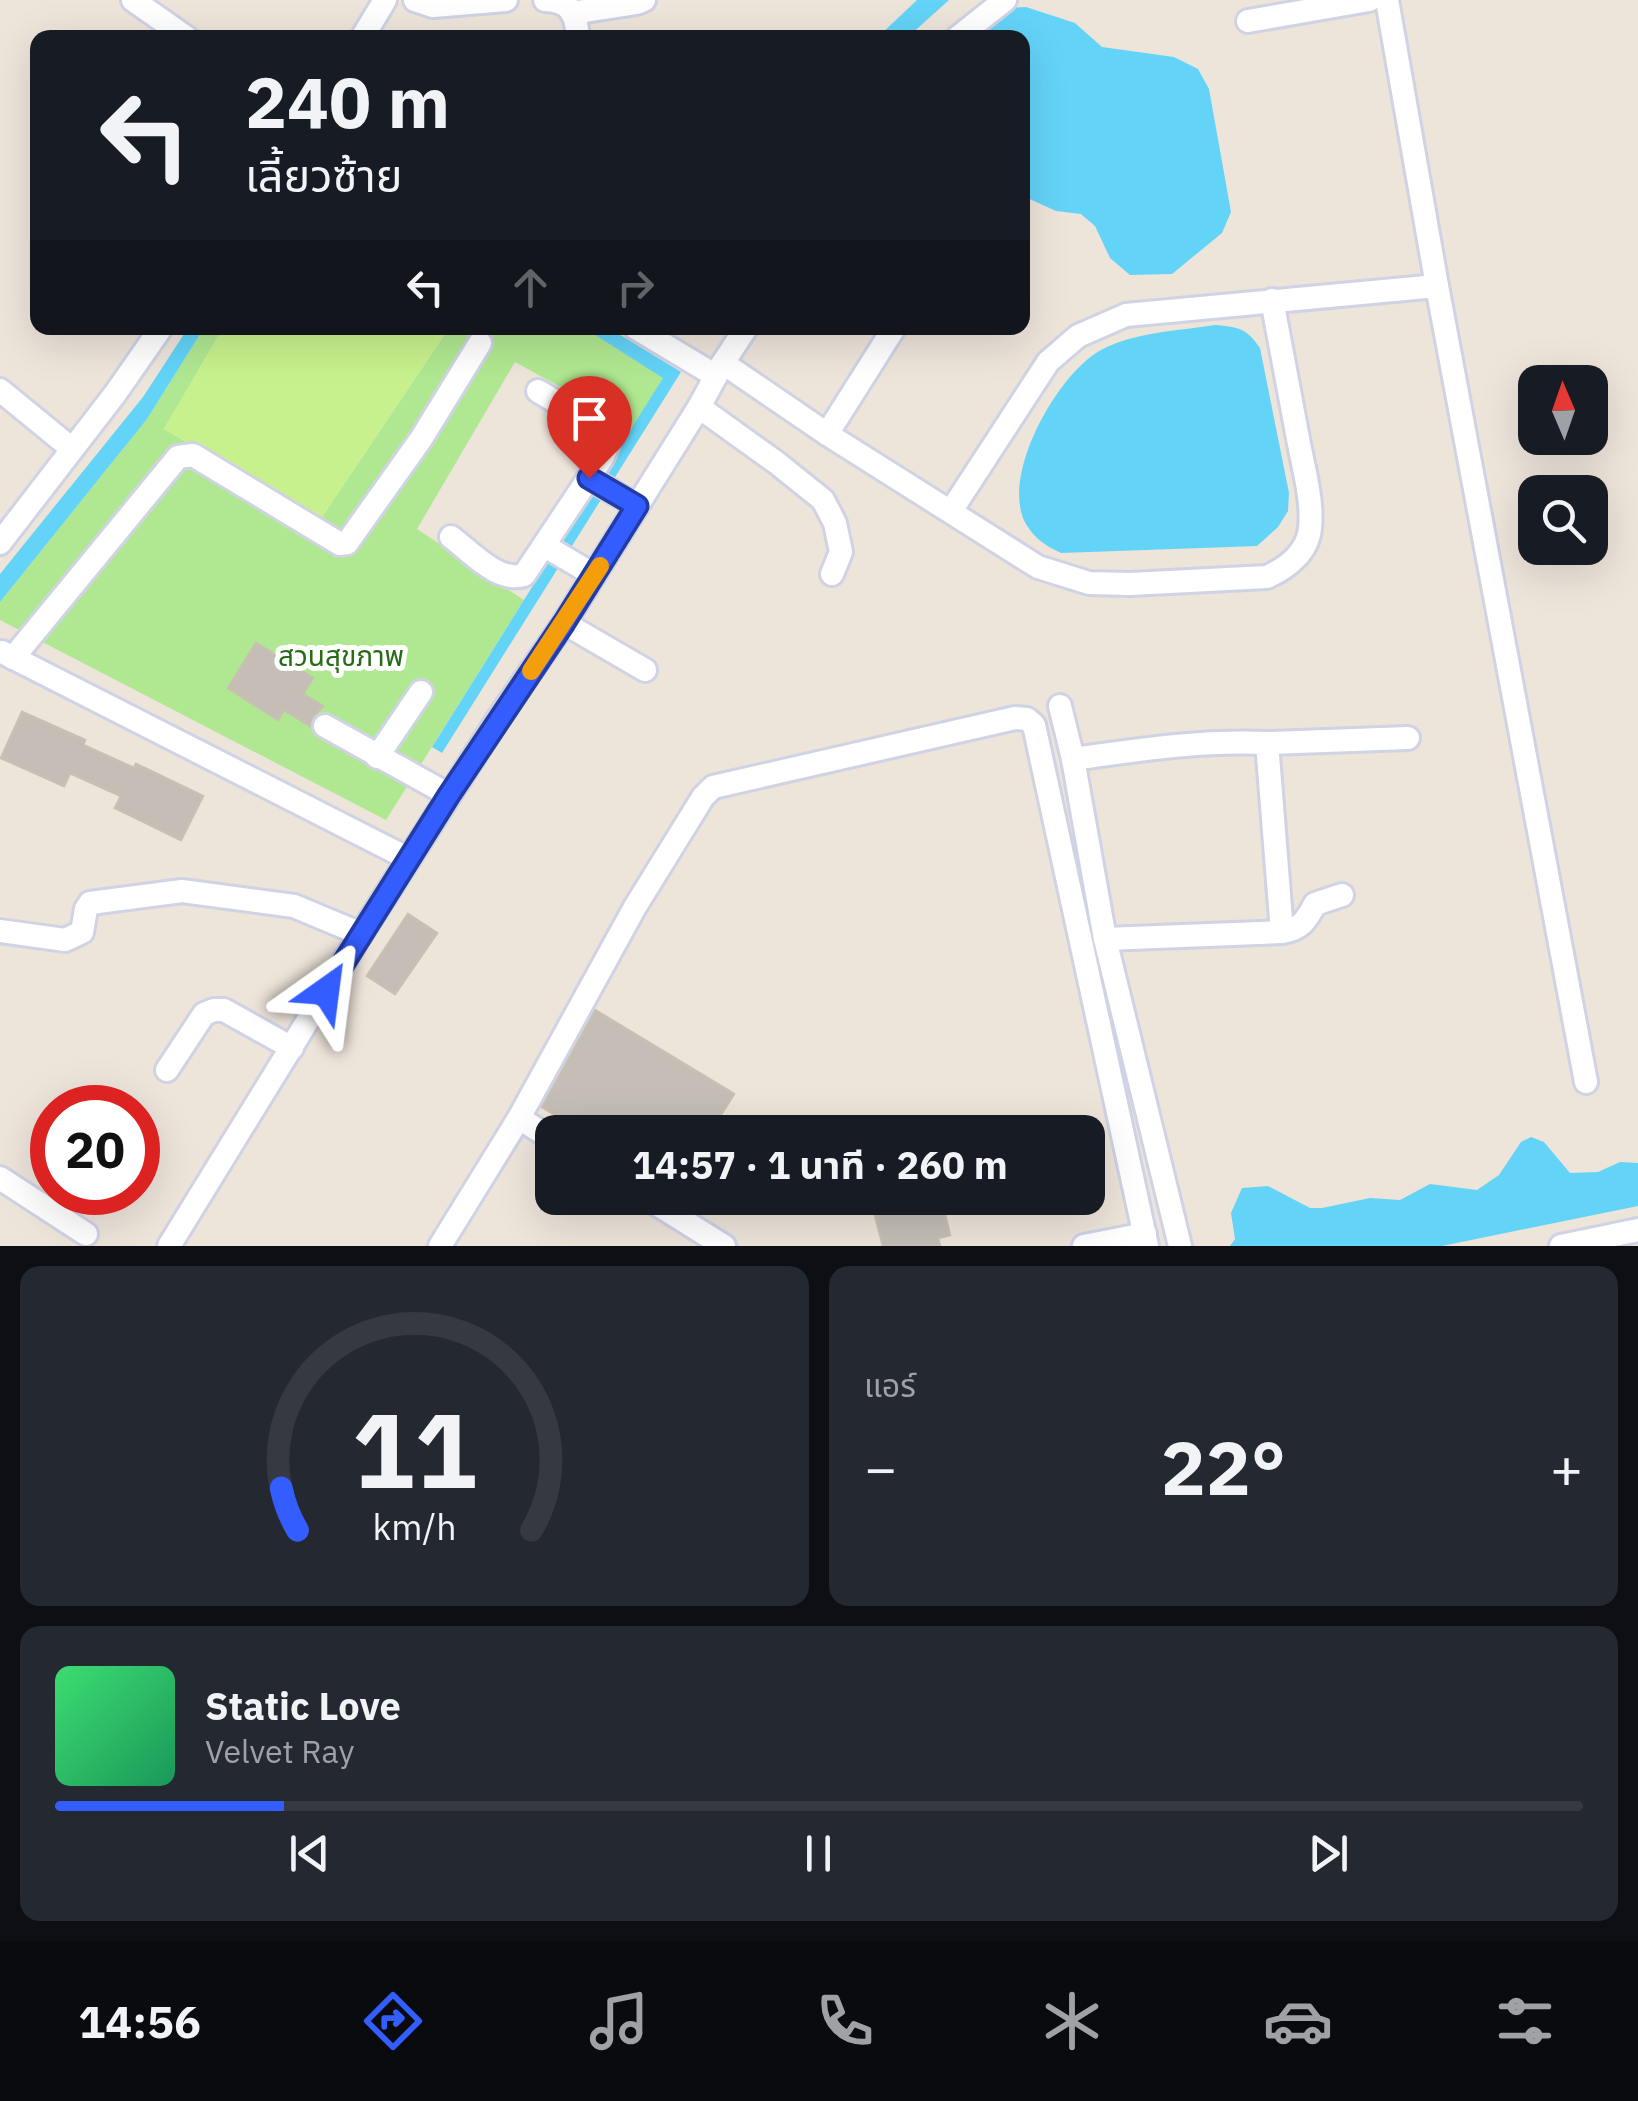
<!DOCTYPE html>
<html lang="th">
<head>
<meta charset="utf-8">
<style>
	:root { --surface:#171b24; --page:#242831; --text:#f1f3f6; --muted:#9ea1a6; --line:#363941; --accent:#345dff }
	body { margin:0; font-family:"IBM Plex Sans","Noto Sans Thai",sans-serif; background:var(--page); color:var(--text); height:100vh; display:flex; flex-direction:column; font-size:38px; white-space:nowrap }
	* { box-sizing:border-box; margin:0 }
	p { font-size:32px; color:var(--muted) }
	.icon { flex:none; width:55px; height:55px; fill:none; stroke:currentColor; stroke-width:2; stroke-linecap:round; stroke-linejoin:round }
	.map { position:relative; height:1246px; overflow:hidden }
	.side { display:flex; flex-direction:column; gap:20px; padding:20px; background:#0d0f14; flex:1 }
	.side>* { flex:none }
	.banner { position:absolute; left:30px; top:30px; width:1000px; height:305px; border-radius:20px; box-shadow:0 10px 40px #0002; background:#171b24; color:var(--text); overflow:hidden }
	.needle { width:65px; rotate:358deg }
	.tools { position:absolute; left:1518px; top:365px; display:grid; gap:20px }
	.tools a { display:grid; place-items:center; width:90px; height:90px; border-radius:20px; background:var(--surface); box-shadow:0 10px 40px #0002; font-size:50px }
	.speed { position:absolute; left:30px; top:1085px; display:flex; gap:20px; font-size:50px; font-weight:700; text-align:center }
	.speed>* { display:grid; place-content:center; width:130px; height:130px; border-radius:50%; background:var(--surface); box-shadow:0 10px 40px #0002; line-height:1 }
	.speed .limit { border:15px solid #d22; background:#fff; color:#111 }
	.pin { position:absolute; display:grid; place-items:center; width:85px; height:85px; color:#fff; margin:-102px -42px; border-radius:50% 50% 50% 0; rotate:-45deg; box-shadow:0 0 10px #0007 }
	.pin .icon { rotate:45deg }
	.me { position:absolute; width:110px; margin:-55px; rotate:31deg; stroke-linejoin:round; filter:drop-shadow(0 0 8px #0008) }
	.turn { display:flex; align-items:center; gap:35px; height:210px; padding:0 50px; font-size:45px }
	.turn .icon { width:130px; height:130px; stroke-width:2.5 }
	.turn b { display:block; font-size:70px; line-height:85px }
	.lanes { display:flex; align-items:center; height:95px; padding:0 50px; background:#0003; justify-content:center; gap:50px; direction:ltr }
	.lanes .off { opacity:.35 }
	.big { font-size:75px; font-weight:700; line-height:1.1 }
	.side .widget { flex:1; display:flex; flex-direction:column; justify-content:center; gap:15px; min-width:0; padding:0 35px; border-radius:20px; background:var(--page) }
	.side .dial { align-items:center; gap:0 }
	.dial svg { height:260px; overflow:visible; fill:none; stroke:var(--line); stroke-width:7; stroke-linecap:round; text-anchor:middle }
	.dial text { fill:var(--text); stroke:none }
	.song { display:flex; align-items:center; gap:30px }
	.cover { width:120px; height:120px; border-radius:15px; background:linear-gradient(135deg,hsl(140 70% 55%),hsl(150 70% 35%)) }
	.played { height:10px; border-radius:5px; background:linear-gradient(90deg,var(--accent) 15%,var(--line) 15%) }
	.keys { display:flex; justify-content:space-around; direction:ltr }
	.heat { display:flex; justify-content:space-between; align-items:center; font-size:55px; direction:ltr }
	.side .tiles { flex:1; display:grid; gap:20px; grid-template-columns:1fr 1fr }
	.widget:last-child { grid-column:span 2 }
	.trip { position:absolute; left:535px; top:1115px; width:570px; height:100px; border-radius:20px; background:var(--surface); box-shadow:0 10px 40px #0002; font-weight:700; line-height:100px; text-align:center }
	.tab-bar { display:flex; height:160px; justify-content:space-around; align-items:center; background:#090b0e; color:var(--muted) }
	.tab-bar .icon { width:70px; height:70px }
	.tab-bar .on { color:var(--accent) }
	.tab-bar b { font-size:45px; color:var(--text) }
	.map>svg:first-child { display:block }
	.green { fill:#b0e891 }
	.pitch { fill:#c7f18c }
	.water { fill:#63d3f8 }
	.building { fill:#c4beb6; stroke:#c8c0b3; stroke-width:2.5 }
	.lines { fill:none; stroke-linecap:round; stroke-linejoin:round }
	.minor-casing { stroke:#cfd3e4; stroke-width:28 }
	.minor { stroke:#fff; stroke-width:22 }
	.route-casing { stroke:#223ca6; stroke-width:25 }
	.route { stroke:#345dff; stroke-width:18 }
	.slow { stroke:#f59e0b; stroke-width:18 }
	.labels { text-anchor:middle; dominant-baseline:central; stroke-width:10; stroke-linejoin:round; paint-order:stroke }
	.park-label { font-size:28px; fill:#276c14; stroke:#fff }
</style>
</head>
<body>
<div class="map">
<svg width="1638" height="1246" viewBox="0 0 1638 1246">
	<rect width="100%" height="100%" fill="#ede4da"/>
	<!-- green -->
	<path class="green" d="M204,328h19l-59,101 156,91 129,-192h135l80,50 -31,49 -118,-65 -98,167 107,71 -138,220 -386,-200v-18l147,-183z"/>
	<!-- pitch -->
	<path class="pitch" d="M223,328h226l-129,192 -156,-91z"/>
	<!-- water -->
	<g class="water">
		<path d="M917,0h32l-41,37h-30z"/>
		<path d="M1026,7l49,16 27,24 72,10 24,12 11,20 22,123 -9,21 -50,41 -42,1 -20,-17 -15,-32 -14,-12 -25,-3 -33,-15 -1,-158h-57l38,-30z"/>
		<path d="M1215,325c24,2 31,3 45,23l29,145 -1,18 -10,16 -21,19 -196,7c-15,-7 -26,-14 -35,-29 -27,-47 32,-151 75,-174 34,-18 77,-19 114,-25z"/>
		<path d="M188,328h16l-57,91 -147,183v-28l143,-177z"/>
		<path d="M584,328h25l72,44 -239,381 -10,-6 231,-369z"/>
		<path d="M1531,1137l13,5 26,31 28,-1 22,-10 18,1v43l-196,40h-212l5,-7 -4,-26 11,-25 26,-2 42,22h12l48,-10 30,2 30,-16 47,6 22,-15 22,-33z"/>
	</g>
	<!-- building -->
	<g class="building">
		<path d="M256,643l57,35 -10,16 20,12 -11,12 -2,8 -26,-16 -6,10 -50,-32z"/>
		<path d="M22,712l63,28 -2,5 51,23 2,-4 67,32 -22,44 -66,-32 6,-12 -51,-23 -6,13 -63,-28z"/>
		<path d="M408,914l29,19 -42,61 -28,-18z"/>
		<path d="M595,1010l139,84 -24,38h-126l-42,-25z"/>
		<path d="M941,1199l9,36 -12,3 2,8h-57l-8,-31z"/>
	</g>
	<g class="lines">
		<!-- minor casing -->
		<g class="minor-casing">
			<g id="minor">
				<path d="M133,0l54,38"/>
				<path d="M415,0l18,6 73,-6"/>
				<path d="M545,0c26,1 31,13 33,38"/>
				<path d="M1387,0l50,286 149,796"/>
				<path d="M572,13l65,-10 7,-3"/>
				<path d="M1248,21l121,-21"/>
				<path d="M362,38l23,-38"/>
				<path d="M957,38l48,-38"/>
				<path d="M636,328l80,48"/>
				<path d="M723,363l104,71 211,133 51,16 41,1 137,-7c20,-9 41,-25 43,-49 3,-25 -6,-59 -11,-84 -9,-48 -18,-96 -27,-144"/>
				<path d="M0,390l72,59"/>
				<path d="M699,407l78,56 46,37 12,23 6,29 -9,22"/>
				<path d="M827,434l67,-106"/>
				<path d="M589,478l48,28"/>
				<path d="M951,511l97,-149 30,-26 48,-21 311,-29"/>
				<path d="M451,537c20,15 47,46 73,38l78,-117c3,-7 6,-10 4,-17 -5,-15 -54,-41 -68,-50"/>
				<path d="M0,543l115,-149 46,-66"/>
				<path d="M545,546l49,29"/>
				<path d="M564,623l81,47"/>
				<path d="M2,652l407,207"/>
				<path d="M13,658l165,-201 15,-2 147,89 7,-1 74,-104 59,-96"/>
				<path d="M1060,706l13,53 32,180 75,307"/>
				<path d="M325,726l124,69"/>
				<path d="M1267,743l141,-5"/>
				<path d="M377,757l44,-65"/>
				<path d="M1073,759c64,-9 128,-19 194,-16l15,189"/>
				<path d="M0,931l65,9 17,-8 4,-23 4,-6 92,-12 112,15 67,28"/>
				<path d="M1105,939l177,-7c19,-3 24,-11 33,-28l27,-9"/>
				<path d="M167,1070l37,-56 10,-4h10l68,38"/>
				<path d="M519,1118l33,21"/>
				<path d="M0,1178l86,56"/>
				<path d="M647,1198l77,48"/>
				<path d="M169,1246l192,-312 137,-215 66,-96 135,-216 24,-44 23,-35"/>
				<path d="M440,1246l79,-128 116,-211 68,-110 10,-10 302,-69 12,1 7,6 113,521"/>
				<path d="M1084,1246l61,-12"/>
				<path d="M1561,1246l77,-16"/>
			</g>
		</g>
		<!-- minor -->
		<use href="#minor" class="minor"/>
	</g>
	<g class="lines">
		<!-- route casing -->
		<g class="route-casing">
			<path id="route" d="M326,991l123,-196 115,-172 73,-117 -48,-28"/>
		</g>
		<!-- route -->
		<use href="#route" class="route"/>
		<!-- slow -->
		<path class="slow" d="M531,671l69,-105"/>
	</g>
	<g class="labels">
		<!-- park labels -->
		<g class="park-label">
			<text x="341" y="655">สวนสุขภาพ</text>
		</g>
	</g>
</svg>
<div class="tools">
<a><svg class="needle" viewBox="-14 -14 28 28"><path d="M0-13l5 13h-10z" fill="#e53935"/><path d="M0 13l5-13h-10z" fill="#9ea1a6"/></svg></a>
<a><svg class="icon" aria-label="search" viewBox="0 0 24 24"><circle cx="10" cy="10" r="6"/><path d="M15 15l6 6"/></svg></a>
</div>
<div class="speed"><div class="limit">20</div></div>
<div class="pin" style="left:589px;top:478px;background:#d93025"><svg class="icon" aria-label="arrive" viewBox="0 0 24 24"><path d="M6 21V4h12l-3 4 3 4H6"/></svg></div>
<svg class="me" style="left:326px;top:991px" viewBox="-20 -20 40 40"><path d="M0-17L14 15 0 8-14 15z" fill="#345dff" stroke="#fff" stroke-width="4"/></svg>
<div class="trip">14:57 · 1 นาที · 260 m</div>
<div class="banner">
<div class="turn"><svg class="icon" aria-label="left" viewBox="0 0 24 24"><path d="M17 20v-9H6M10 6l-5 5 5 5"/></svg><div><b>240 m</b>เลี้ยวซ้าย</div></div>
<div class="lanes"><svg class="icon" aria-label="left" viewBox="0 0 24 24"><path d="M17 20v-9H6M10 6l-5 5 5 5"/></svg><svg class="icon off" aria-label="ahead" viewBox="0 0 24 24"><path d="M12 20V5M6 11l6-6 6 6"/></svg><svg class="icon off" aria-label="right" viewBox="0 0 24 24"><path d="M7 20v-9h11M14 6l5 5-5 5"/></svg></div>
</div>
</div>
<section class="side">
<div class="tiles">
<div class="widget dial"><svg viewBox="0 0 100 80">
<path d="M14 69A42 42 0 1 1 86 69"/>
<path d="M14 69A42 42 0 0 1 9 56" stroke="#345dff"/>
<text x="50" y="56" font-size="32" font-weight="700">11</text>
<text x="50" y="72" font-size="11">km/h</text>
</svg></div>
<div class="widget"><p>แอร์</p>
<div class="heat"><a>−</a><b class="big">22°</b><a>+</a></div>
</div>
<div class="widget">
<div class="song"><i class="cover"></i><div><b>Static Love</b><p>Velvet Ray</p></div></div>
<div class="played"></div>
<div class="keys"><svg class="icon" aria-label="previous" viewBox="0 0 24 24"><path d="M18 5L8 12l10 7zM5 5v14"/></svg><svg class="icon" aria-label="pause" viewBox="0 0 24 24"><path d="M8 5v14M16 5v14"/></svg><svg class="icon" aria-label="next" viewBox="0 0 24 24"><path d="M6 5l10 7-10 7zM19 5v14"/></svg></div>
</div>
</div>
</section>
<nav class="tab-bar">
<b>14:56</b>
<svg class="icon on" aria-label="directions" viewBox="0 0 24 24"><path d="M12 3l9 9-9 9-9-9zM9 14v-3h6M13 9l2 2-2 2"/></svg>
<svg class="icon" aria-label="music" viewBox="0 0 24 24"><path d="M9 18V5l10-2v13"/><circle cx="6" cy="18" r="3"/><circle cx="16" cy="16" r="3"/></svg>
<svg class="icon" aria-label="phone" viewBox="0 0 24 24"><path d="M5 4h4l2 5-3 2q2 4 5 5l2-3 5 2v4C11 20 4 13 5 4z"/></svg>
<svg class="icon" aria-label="climate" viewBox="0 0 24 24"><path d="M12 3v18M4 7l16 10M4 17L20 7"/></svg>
<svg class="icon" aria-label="car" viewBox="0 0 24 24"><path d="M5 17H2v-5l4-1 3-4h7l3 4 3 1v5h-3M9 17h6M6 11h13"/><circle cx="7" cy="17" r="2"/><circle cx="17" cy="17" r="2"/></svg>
<svg class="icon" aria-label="filters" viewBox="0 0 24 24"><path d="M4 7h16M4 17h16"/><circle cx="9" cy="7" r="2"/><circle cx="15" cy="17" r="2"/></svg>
</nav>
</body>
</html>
